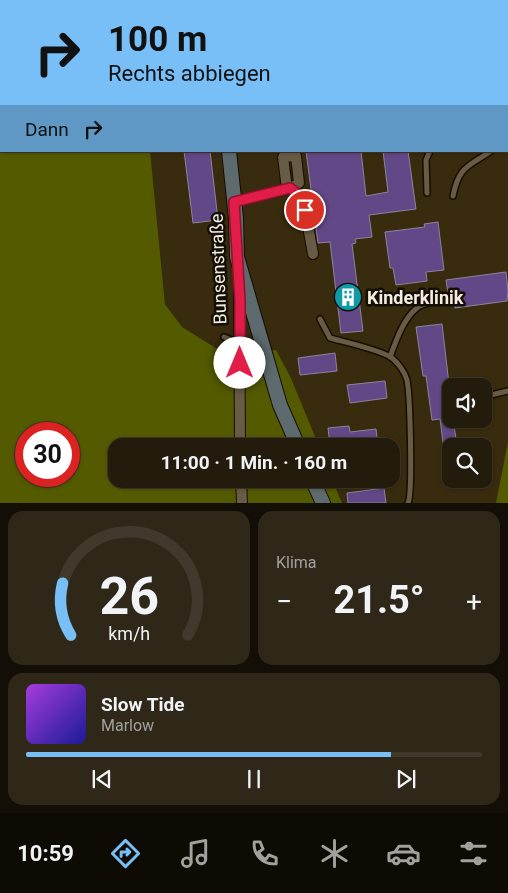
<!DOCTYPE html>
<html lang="de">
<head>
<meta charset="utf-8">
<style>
	:root { --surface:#231b0b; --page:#2f2819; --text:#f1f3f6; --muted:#a3a19d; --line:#40392c; --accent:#78bff7 }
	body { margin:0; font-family:Roboto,sans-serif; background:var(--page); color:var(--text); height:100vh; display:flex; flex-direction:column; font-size:19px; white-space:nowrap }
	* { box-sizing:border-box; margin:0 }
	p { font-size:16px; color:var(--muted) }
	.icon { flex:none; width:28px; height:28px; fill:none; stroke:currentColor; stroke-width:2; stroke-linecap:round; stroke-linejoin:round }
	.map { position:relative; height:503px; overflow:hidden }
	.drawer { display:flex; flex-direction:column; gap:8px; padding:8px; background:#130f06; flex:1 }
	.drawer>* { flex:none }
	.hud { position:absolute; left:0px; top:0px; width:509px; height:152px; box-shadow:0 1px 4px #0004,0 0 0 1px var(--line); background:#78bff7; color:#111; overflow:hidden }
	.fabs { position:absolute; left:442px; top:378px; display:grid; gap:10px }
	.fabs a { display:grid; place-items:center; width:50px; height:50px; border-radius:10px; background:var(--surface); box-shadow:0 1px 4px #0004,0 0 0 1px var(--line); font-size:25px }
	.speed { position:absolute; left:15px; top:422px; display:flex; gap:10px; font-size:25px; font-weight:700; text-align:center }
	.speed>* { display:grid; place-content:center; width:65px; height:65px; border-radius:50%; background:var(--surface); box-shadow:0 1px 4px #0004,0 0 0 1px var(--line); line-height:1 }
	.speed .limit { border:8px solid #d22; background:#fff; color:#111 }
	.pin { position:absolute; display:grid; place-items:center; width:42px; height:42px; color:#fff; margin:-21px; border:2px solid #fff; border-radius:50%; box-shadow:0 1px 5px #0007 }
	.me { position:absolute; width:55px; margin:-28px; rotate:0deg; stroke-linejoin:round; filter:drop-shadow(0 0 4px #0008) }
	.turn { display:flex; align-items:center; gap:18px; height:105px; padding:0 25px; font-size:22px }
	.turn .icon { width:65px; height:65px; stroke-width:2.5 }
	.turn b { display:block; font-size:35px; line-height:42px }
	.then { display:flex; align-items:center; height:48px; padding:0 25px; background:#0003; gap:10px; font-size:19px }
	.big { font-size:38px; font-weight:700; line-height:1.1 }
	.drawer .widget { flex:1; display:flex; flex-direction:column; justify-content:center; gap:8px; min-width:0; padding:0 18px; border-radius:15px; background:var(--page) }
	.drawer .dial { align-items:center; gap:0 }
	.dial svg { height:130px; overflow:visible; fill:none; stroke:var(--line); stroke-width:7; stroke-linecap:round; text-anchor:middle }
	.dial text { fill:var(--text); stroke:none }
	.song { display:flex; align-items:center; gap:15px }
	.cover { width:60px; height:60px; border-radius:8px; background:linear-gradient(135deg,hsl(280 70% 55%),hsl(240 70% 35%)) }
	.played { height:5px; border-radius:2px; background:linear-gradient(90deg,var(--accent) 80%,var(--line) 80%) }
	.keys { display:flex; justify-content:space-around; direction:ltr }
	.heat { display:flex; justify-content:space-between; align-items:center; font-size:28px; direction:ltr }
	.drawer .tiles { flex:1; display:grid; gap:8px; grid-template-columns:1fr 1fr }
	.widget:last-child { grid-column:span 2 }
	.trip { position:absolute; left:108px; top:438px; width:292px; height:50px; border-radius:15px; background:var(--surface); box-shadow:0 1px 4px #0004,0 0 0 1px var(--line); font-weight:700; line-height:50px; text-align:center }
	.menu { display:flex; height:80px; justify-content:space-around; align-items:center; background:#0e0b04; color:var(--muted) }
	.menu .icon { width:35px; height:35px }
	.menu .on { color:var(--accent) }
	.menu b { font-size:22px; color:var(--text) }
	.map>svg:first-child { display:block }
	.built { fill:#392b0e; fill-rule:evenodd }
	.forest { fill:#545a00; fill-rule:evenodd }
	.building { fill:#624886; stroke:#8d849c }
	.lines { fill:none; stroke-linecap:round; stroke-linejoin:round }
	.lane-casing { stroke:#170d00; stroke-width:8 }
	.street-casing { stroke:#170d00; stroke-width:12 }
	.secondary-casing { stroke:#170d00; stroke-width:16 }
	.lane { stroke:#695c46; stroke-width:5 }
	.street { stroke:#695c46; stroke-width:10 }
	.secondary { stroke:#5d6b6e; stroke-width:14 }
	.route-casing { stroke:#92132f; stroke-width:12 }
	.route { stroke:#e11d48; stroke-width:9 }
	.labels { text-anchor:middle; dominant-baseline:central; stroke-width:5; stroke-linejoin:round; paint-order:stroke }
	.street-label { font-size:18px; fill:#f4ecdf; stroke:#130e06 }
	.poi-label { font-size:18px; font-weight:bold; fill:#f4ecdf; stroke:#130e06; text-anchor:start }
</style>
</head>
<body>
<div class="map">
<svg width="508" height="503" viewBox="0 0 508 503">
	<rect width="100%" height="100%" fill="#2f240f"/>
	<!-- built -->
	<g class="built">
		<path d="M140,0h360l1,1h-361z"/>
		<path d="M508,14v427l-12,62h-154l-10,-24h59v-33h-72l-29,-70 -14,-26 -43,4 -17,-7 -34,-20 -17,-24 -15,-152h358zM451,386h33v33h-33zM451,446h33v33h-33z"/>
	</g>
	<!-- forest -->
	<g class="forest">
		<path d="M0,0h140l-139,1v150h149l15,153 17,23 34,21 17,6 43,-4 14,26 29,70h-203v33h216l10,24h-342zM26,434h43v42h-43z"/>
		<path d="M508,441v62h-12z"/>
	</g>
	<!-- building -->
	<g class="building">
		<path d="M184,151h26l8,69 -25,3z"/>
		<path d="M306,151h55l5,45 22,-4 -5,-41h25l8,58 -47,6 3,22 -17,2 1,4 -4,1 11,87 -22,2 -11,-91 -12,1z"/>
		<path d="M438,222l6,48 -18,2 1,9 -31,4 -3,-17h-3l-5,-36 40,-5 -1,-3z"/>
		<path d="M506,272l2,19 -1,10 -52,7 -1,-9 -5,1 -3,-20z"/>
		<path d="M442,324l7,60h2v42l3,-1 3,21h-6v20h-5l-6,-47 -8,1 -6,-44h-3l-7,-49z"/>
		<path d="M335,353l2,18 -37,4 -2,-17z"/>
		<path d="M385,381l2,17 -37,5 -3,-18z"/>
		<path d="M349,426l1,6 26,-3 2,17h-22v-4l-26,4 -2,-18z"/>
		<path d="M384,488l2,15h-38l-1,-10z"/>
	</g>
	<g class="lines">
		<!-- lane casing -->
		<g class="lane-casing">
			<g id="lane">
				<path d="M284,0l1,1"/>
				<path d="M397,0v1"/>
				<path d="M486,0l1,1"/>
				<path d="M508,49v1"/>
				<path d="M427,193l-1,-33 4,-9"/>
				<path d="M453,196c6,-30 15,-29 38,-45"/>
				<path d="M320,319l10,19c14,4 51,12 62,20 6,5 13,14 15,22 3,14 6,113 1,123"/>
				<path d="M224,337l15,6"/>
				<path d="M390,357c6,-16 13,-38 27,-49 4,-4 13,-5 19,-7"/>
				<path d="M491,395l17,-4"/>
			</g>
		</g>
		<!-- street casing -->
		<g class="street-casing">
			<g id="street">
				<path d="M287,189l-4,-32 13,-1 3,27 -8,5"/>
				<path d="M234,202l57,-14 9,8 5,14 8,44"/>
				<path d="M239,277l1,169"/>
				<path d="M241,479l1,24"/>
			</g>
		</g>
		<!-- secondary casing -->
		<g class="secondary-casing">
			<g id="secondary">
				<path d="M212,0v1"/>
				<path d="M229,151l7,67 1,39 43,148 18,41"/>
				<path d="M312,479l11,24"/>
			</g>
		</g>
		<!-- lane -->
		<use href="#lane" class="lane"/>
		<!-- street -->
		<use href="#street" class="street"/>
		<!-- secondary -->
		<use href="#secondary" class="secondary"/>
	</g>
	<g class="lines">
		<!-- route casing -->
		<g class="route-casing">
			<path id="route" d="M240,363v-62l-6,-99 56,-14 10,8 5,14"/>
		</g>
		<!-- route -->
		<use href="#route" class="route"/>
	</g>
	<!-- icons -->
	<defs>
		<g id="building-disc" transform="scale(1.4375)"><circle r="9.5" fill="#0f9aa8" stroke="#130e06"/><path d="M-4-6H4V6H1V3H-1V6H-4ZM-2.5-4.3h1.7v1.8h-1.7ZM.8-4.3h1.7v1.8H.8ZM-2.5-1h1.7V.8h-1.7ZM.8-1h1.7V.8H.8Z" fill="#fff"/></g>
	</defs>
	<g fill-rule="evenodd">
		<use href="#building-disc" x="348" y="297"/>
	</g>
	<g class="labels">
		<!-- street labels -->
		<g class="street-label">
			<text transform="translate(218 269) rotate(-92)">Bunsenstraße</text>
		</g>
		<!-- poi labels -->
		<g class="poi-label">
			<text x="367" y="297">Kinderklinik</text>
		</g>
	</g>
</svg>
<div class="fabs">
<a><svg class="icon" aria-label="sound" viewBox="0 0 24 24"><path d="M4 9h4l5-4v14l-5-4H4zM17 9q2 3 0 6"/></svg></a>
<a><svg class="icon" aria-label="search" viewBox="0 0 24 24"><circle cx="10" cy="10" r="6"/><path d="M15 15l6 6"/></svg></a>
</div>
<div class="speed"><div class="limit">30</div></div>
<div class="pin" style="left:305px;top:210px;background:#d93025"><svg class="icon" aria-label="arrive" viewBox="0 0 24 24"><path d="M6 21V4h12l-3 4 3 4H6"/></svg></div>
<svg class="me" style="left:240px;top:363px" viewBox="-20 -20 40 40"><circle r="19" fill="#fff"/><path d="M0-13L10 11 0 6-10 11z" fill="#e11d48"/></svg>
<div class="trip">11:00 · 1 Min. · 160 m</div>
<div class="hud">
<div class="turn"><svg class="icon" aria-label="right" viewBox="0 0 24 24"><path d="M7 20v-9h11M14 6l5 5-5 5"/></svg><div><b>100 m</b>Rechts abbiegen</div></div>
<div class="then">Dann<svg class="icon" aria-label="right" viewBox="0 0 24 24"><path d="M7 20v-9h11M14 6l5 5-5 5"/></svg></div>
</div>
</div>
<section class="drawer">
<div class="tiles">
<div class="widget dial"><svg viewBox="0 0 100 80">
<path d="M14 69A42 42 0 1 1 86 69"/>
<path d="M14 69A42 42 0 0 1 9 37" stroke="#78bff7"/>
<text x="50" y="56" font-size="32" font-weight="700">26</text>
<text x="50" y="72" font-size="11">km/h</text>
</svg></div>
<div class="widget"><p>Klima</p>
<div class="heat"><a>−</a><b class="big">21.5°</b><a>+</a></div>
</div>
<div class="widget">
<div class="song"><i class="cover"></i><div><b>Slow Tide</b><p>Marlow</p></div></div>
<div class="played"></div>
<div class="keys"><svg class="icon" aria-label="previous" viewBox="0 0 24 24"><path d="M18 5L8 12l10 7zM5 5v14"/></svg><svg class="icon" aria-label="pause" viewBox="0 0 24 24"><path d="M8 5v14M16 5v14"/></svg><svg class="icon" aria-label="next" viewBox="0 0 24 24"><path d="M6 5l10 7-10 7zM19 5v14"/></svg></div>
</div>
</div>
</section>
<nav class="menu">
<b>10:59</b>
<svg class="icon on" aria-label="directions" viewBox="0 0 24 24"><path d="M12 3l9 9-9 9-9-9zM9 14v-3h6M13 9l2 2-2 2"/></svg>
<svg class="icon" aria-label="music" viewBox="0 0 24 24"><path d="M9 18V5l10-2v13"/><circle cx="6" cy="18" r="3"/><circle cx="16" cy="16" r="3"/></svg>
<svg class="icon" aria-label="phone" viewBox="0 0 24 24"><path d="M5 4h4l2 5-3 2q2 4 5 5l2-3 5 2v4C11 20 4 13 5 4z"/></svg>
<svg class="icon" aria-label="climate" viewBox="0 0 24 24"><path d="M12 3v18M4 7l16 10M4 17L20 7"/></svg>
<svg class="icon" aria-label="car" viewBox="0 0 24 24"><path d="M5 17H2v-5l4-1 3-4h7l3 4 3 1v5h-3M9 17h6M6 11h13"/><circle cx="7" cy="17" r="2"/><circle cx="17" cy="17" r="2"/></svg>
<svg class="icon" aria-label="filters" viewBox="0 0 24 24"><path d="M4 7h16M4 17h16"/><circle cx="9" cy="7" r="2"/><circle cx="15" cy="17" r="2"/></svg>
</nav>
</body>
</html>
